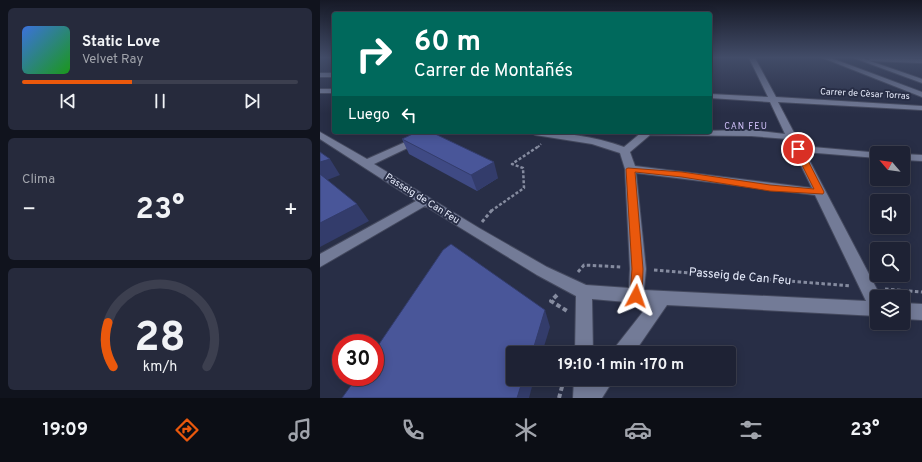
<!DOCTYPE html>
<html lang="es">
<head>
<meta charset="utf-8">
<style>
	:root { --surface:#1e2234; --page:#262a3c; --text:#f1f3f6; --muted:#a1a4ac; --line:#3c3f4f; --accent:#ea580c }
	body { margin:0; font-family:Overpass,sans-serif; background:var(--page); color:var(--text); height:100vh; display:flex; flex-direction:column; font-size:15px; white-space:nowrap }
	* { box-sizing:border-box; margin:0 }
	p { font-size:13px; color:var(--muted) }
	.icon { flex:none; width:22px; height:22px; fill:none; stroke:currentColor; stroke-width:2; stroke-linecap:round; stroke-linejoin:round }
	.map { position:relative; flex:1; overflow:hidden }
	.details { display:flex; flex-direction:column; gap:8px; padding:8px; background:#10131d; width:320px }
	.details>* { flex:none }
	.banner { position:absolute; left:12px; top:12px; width:380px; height:122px; border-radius:4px; box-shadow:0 2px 10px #0003,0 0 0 1px var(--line); background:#00695c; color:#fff; overflow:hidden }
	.needle { width:26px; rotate:298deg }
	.buttons { position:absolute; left:550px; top:146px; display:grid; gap:8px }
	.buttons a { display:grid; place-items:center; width:40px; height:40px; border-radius:4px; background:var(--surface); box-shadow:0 2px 10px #0003,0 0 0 1px var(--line); font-size:20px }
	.speed { position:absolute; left:12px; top:334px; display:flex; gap:8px; font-size:20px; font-weight:700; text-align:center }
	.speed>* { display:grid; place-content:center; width:52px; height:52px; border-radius:50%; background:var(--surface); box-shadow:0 2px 10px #0003,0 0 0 1px var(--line); line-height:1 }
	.speed .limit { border:6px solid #d22; background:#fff; color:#111 }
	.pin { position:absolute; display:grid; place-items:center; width:34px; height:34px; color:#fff; margin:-17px; border:2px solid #fff; border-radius:50%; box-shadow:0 1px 4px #0007 }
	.me { position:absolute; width:44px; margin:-22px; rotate:4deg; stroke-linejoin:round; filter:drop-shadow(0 0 3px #0008) }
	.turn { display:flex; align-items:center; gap:14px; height:84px; padding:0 16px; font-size:18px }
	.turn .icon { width:52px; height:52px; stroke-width:2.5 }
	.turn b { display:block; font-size:28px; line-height:34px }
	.then { display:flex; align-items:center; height:38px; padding:0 16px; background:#0003; gap:8px; font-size:15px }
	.big { font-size:30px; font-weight:700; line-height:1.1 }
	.details .card { flex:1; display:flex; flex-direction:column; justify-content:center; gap:6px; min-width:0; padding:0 14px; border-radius:6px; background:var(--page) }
	.details .dial { align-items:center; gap:0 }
	.dial svg { height:104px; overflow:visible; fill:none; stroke:var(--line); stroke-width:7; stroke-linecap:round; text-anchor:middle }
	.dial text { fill:var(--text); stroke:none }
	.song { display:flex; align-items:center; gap:12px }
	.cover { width:48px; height:48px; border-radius:6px; background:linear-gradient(135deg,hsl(220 70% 55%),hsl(120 70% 35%)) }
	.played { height:4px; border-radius:2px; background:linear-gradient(90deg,var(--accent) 40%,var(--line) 40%) }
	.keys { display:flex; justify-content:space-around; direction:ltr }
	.heat { display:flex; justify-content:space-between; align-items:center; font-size:22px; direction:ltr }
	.trip { position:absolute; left:186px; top:346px; width:230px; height:40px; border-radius:4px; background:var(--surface); box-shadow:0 2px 10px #0003,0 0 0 1px var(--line); font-weight:700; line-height:40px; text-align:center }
	.tabs { display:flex; height:64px; justify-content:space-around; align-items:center; background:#0c0e15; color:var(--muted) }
	.tabs .icon { width:28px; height:28px }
	.tabs .selected { color:var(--accent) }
	.tabs b { font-size:18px; color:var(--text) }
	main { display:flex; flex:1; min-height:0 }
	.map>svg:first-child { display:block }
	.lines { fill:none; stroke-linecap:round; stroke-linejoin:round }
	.minor-casing { stroke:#44495e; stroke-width:2 }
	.path-far3 { stroke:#858b9f; stroke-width:2; stroke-dasharray:2 1.5; stroke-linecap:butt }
	.path-far2 { stroke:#858b9f; stroke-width:2.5; stroke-dasharray:3 2; stroke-linecap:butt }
	.path-far1 { stroke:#858b9f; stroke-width:3; stroke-dasharray:3.5 2.5; stroke-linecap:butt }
	.path { stroke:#858b9f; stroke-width:4; stroke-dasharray:4.5 3; stroke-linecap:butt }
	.minor { fill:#737b97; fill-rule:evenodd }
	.wall { fill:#3f4a84 }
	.shaded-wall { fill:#333c6b }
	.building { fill:#495699; stroke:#333c6b }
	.route { fill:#ea580c; stroke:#983908 }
	.labels { text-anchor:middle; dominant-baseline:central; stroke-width:4; stroke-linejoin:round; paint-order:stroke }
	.far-street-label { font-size:9px; fill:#e7ecfc; stroke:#282e46 }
	.far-neighbourhood-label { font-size:9px; letter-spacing:1px; fill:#d1c1fa; stroke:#282e46 }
	.street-label { font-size:10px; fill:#e7ecfc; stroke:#282e46 }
	.near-street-label { font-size:12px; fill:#e7ecfc; stroke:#282e46 }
</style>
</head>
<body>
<main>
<section class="details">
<div class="card">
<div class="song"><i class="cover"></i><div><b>Static Love</b><p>Velvet Ray</p></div></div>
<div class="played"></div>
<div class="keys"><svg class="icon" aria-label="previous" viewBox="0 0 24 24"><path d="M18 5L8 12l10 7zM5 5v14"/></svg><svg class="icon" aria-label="pause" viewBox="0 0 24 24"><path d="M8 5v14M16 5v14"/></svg><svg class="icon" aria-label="next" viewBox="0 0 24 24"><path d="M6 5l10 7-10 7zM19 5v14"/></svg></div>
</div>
<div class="card"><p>Clima</p>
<div class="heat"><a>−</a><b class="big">23°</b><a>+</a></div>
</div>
<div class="card dial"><svg viewBox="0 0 100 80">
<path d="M14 69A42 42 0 1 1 86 69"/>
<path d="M14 69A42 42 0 0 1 10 35" stroke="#ea580c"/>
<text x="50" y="56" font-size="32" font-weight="700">28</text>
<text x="50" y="72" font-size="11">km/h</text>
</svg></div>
</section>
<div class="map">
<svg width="602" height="398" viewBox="0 0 602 398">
	<rect width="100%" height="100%" fill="#282e46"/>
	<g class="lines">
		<!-- minor casing -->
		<g class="minor-casing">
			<g id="minor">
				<path d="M429,58h6l21,39 146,9v4l-144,-8 23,44 80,7h-4v5l-72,-6 76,145h-4v19l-210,-11 -33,48h-20l2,-7 33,-42 -57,-5 1,54h-18l1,-57 -39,-21 -112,-69 -105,61v-13l96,-53 -96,-62v-7l47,27 61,-27h13l-67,32 105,64 68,39 39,18 43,3 1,-19 -5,-100 -5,-16 -28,-9 -57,-9 -5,-3c32,0 64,4 94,15l18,-15 109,-2 34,4 -15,-32 -60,-4v-4l58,3zM330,135l101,1 37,3 24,49 -177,-22 -5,-14zM316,173l179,22 51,106 -222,-11 2,-21z"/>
				<path d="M503,58h8l91,34v5z"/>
				<path d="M534,58h8l7,2v-2l53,1v4l-52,-2 52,18v4z"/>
				<rect x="0" y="73" width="14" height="4"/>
				<rect x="0" y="89" width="14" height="4"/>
				<path d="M583,154l19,1v6l-19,-1z"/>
				<path d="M583,303l19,1v16l-19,-1z"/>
				<path d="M254,379h40l-12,19h-29z"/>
			</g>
		</g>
		<!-- path-far3 -->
		<path class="path-far3" d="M218,147l3,-3"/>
		<!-- path-far2 -->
		<path class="path-far2" d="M171,211l33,-23 -1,-20 -11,-4 27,-18"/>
		<!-- path-far1 -->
		<g class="path-far1">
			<path d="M162,222l10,-12"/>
			<path d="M334,270l197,16"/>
			<path d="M258,272l6,-7 37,2"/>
			<path d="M565,289l37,3"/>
		</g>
		<!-- path -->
		<g class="path">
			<path d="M237,295l-6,6 16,10"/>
			<path d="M239,398l5,-19"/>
		</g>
		<!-- minor -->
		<use href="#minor" class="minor"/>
	</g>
	<!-- wall -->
	<path class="wall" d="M82,139l96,39 -21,13 -68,-37z"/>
	<!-- shaded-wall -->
	<g class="shaded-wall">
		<path d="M10,159l10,16 -18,7 -2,-3v-17z"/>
		<path d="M174,162l4,16 -21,13 -6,-16z"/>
		<path d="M37,204l12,17 -49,26v-24z"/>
		<path d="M225,310l5,17 -8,26h-10z"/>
		<path d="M203,379h11l-5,19h-12z"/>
	</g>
	<!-- building -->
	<g class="building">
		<path d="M97,132h14l63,30 -23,13 -69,-36z"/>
		<path d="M0,152l10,7 -10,3z"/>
		<path d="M0,174l37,30 -37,19z"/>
		<path d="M131,244l94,66 -13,43h-19v26h10l-6,19h-175l15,-21h18v-27l68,-100z"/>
	</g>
	<!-- sky -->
	<linearGradient id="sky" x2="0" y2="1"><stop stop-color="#161926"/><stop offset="0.51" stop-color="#424c68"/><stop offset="1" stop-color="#424c68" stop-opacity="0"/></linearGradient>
	<rect width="602" height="113" fill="url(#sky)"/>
	<!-- route -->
	<path class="route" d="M478,146l4,3 22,43 -1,2 -53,-3 -88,-14 -47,-5 8,97 -1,27 -2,3 -4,2 -5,-2 -1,-3 2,-27 -6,-100 2,-1 54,4 88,13 44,4 -20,-40z"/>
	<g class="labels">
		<!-- far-street labels -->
		<g class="far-street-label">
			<text transform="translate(545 94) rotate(3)">Carrer de Cèsar Torras</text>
		</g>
		<!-- far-neighbourhood labels -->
		<g class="far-neighbourhood-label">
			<text x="426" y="126">CAN FEU</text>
		</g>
		<!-- street labels -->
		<g class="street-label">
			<text transform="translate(102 199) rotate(32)">Passeig de Can Feu</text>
		</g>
		<!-- near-street labels -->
		<g class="near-street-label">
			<text transform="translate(420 277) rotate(5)">Passeig de Can Feu</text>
		</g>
	</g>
</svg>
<div class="buttons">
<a><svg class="needle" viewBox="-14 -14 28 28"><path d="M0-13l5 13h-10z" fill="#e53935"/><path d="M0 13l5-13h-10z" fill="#a1a4ac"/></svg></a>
<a><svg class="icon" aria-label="sound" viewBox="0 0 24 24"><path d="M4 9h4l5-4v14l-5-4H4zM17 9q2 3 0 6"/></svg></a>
<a><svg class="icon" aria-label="search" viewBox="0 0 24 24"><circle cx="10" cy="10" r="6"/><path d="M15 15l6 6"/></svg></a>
<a><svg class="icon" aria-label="layers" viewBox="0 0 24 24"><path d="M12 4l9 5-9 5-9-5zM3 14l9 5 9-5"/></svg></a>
</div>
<div class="speed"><div class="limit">30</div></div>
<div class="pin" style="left:478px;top:149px;background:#d93025"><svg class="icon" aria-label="arrive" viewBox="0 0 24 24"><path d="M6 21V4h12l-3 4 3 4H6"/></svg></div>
<svg class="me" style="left:316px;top:296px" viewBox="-20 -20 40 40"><path d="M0-17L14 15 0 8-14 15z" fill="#ea580c" stroke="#fff" stroke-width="4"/></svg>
<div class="trip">19:10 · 1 min · 170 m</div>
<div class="banner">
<div class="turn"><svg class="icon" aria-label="right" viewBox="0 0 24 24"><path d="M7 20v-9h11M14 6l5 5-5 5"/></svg><div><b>60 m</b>Carrer de Montañés</div></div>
<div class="then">Luego<svg class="icon" aria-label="left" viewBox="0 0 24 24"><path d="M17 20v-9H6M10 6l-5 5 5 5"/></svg></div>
</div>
</div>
</main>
<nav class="tabs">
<b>19:09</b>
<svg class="icon selected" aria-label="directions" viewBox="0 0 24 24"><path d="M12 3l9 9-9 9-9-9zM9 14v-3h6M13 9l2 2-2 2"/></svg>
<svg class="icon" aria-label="music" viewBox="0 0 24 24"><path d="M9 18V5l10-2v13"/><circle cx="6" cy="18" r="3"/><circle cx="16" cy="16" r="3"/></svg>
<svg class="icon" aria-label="phone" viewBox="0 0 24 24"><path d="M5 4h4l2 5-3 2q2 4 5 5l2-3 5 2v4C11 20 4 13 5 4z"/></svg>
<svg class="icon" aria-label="climate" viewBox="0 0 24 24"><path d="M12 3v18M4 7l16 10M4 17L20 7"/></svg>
<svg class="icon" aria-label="car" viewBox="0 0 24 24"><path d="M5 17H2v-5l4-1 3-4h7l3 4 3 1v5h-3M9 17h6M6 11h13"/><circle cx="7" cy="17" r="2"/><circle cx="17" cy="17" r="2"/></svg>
<svg class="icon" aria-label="filters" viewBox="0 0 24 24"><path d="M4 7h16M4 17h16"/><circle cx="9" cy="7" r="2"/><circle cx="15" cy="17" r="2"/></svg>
<b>23°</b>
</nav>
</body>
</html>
